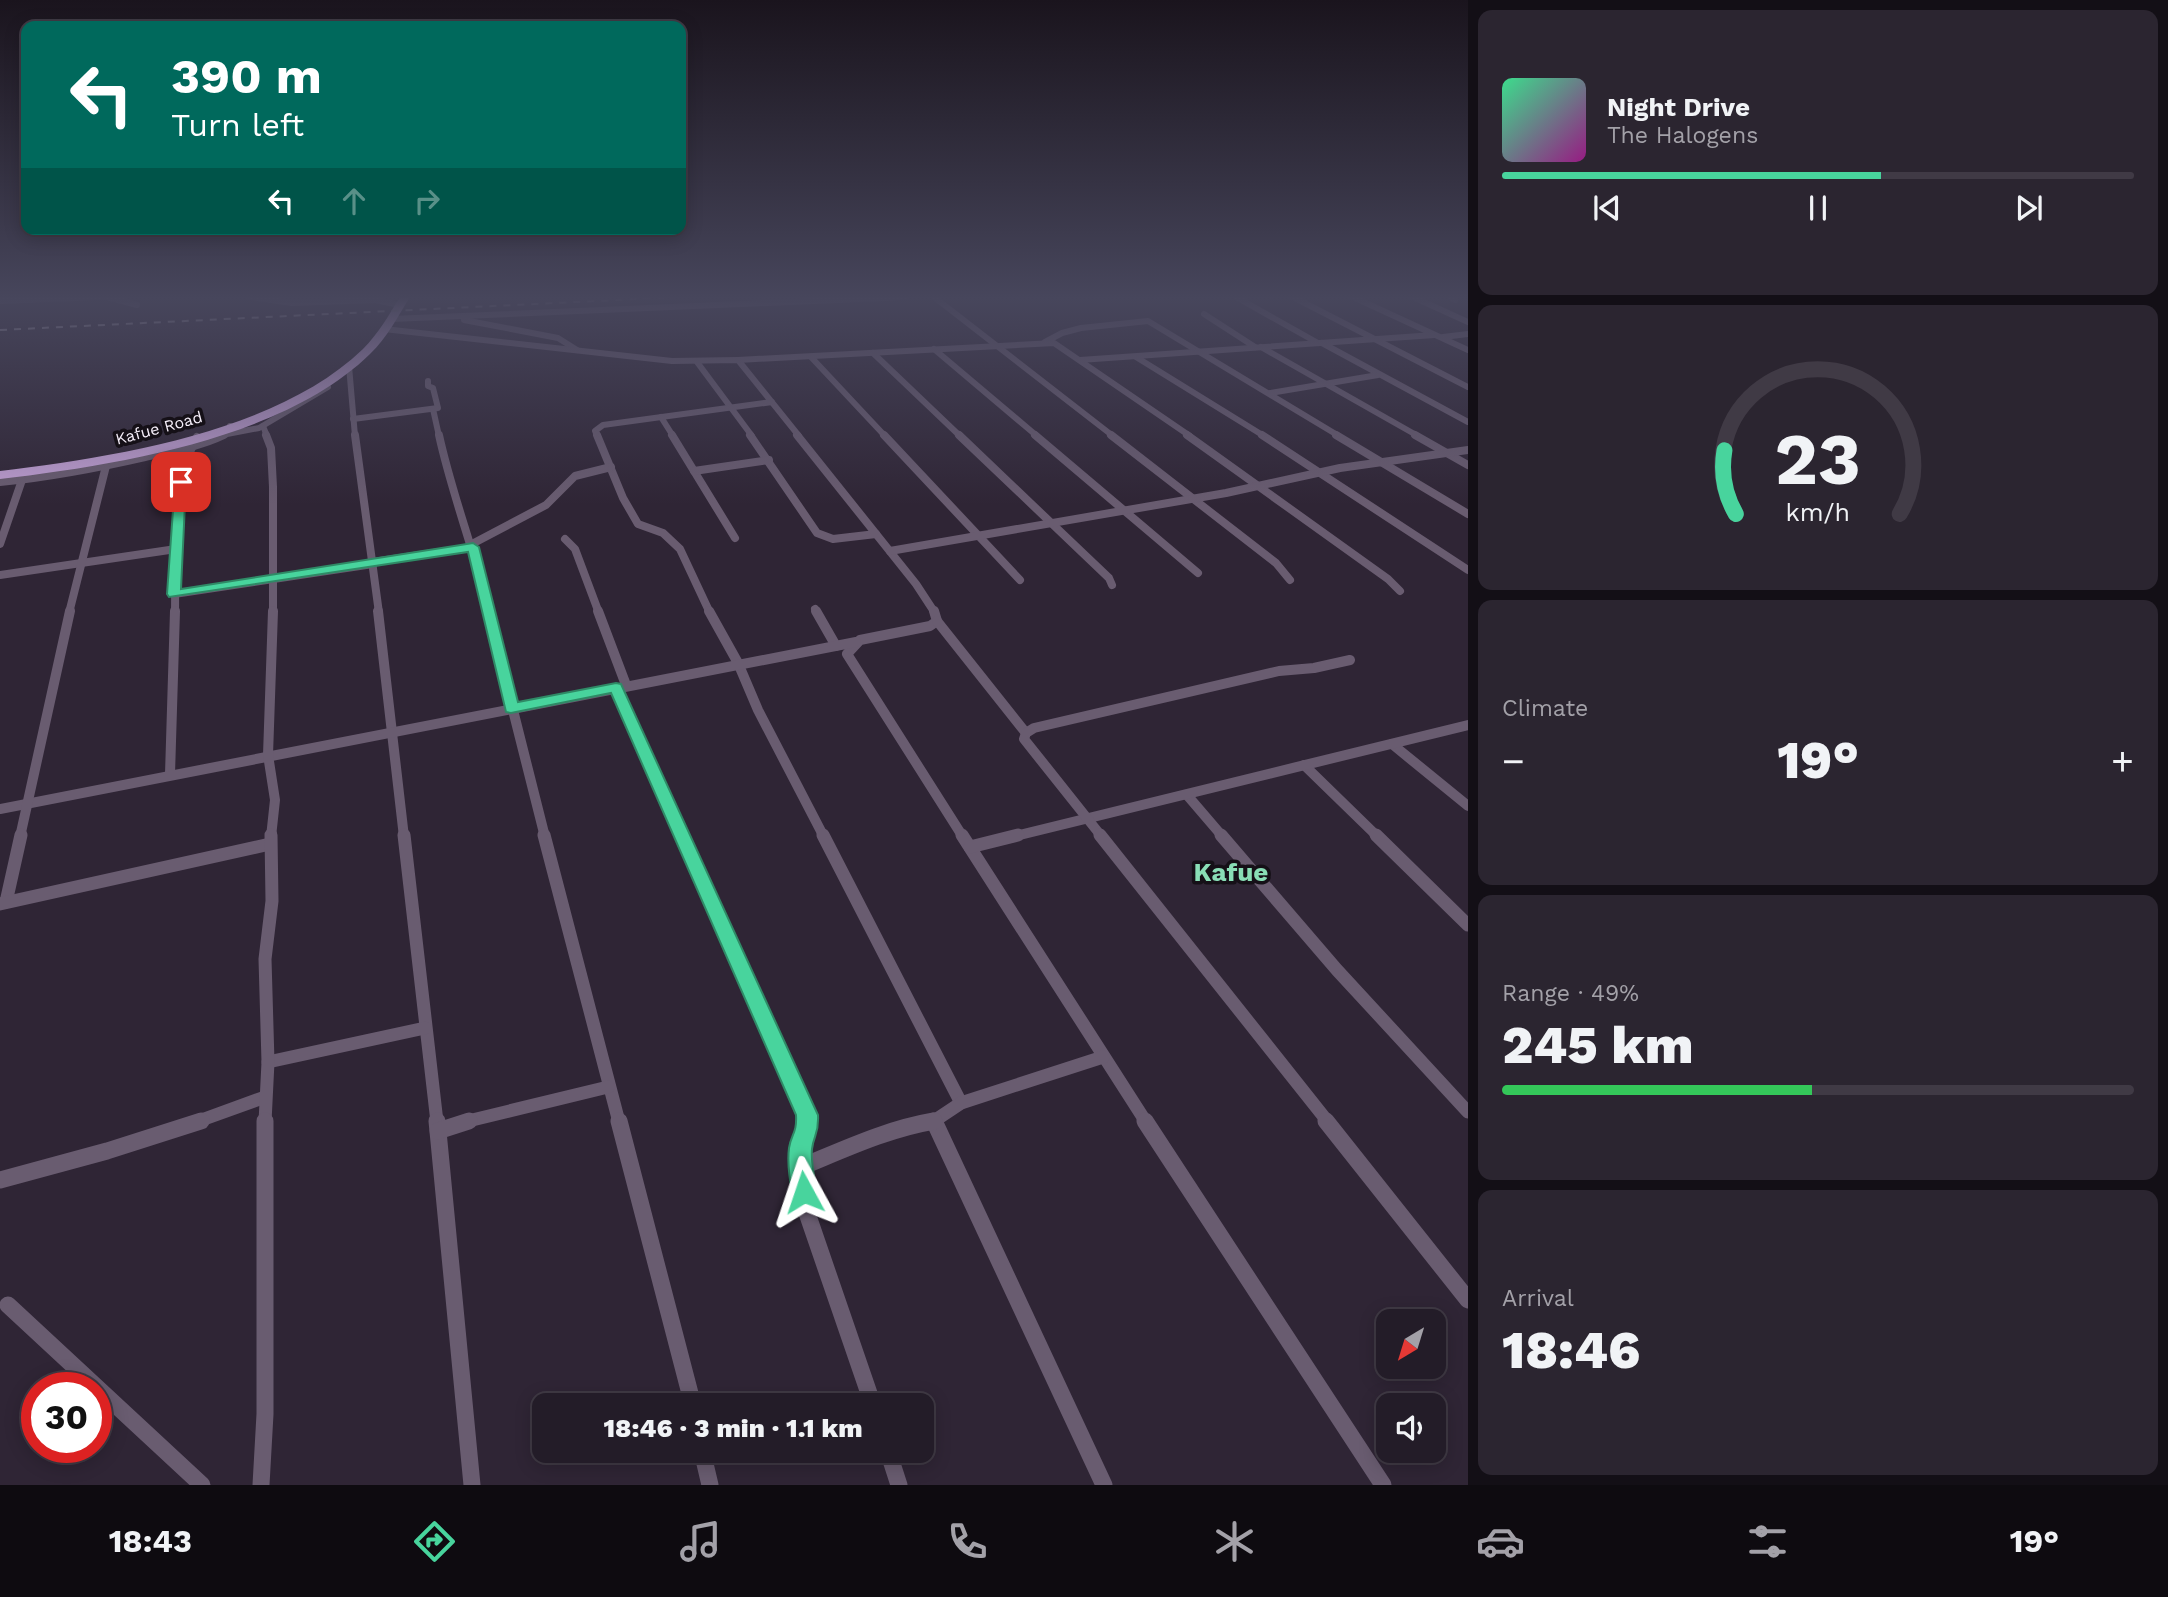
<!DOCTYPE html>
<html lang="en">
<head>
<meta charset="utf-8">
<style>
	:root { --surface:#231c28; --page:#2b2530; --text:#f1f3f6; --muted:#a3a1a8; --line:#403a45; --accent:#48d49d }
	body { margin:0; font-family:"Work Sans",sans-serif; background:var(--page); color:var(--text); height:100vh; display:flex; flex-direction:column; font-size:26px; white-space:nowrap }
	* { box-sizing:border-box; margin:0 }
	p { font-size:23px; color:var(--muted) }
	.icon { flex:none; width:38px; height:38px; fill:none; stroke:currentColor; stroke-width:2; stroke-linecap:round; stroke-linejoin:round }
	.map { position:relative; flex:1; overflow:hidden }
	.drawer { display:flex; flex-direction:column; gap:10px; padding:10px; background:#130f16; width:700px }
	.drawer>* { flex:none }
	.top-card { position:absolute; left:21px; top:21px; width:665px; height:214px; border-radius:14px; box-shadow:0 4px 18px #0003,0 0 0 2px var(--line); background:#00695c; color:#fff; overflow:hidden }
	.needle { width:46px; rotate:218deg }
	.tools { position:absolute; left:1376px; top:1309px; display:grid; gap:14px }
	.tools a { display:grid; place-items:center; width:70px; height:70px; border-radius:14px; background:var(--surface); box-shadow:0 4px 18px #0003,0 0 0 2px var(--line); font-size:35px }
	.speed { position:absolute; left:21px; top:1372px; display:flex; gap:14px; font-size:35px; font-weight:700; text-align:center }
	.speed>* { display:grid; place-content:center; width:91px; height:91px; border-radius:50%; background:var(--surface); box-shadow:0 4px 18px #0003,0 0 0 2px var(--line); line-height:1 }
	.speed .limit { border:10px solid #d22; background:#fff; color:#111 }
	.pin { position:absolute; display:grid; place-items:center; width:60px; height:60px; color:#fff; margin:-30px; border-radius:14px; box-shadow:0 4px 10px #0006 }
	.me { position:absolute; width:77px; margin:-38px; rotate:355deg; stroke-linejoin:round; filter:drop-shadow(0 0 5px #0008) }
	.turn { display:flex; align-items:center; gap:24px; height:147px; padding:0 35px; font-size:32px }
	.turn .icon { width:91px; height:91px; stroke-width:2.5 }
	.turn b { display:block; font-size:49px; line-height:60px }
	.lanes { display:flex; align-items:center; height:66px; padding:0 35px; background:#0003; justify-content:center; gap:35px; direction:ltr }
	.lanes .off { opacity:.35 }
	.big { font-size:52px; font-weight:800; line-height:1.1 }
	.drawer .card { flex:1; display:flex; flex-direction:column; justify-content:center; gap:10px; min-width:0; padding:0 24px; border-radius:14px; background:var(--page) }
	.drawer .dial { align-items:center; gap:0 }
	.dial svg { height:182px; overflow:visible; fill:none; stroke:var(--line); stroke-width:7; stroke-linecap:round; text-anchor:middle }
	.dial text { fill:var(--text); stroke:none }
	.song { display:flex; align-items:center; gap:21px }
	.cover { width:84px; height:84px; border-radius:10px; background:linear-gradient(135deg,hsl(150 70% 55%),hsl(310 70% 35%)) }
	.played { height:7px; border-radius:4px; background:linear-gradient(90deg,var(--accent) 60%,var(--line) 60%) }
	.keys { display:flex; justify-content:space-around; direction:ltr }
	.heat { display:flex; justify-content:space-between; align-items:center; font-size:38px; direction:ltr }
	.charge { height:10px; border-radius:5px; background:linear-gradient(90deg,#34c759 49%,var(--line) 0) }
	.trip { position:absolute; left:532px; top:1393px; width:402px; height:70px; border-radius:14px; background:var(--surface); box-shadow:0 4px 18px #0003,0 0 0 2px var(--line); font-weight:800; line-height:70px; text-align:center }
	.dock { display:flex; height:112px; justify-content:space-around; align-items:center; background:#0e0b10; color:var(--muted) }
	.dock .icon { width:49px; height:49px }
	.dock .current { color:var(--accent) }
	.dock b { font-size:32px; color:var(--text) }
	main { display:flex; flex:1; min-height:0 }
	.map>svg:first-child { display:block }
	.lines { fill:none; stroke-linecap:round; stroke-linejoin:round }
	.street-far4 { stroke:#695c70; stroke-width:6 }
	.street-far3 { stroke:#695c70; stroke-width:8 }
	.street-far2 { stroke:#695c70; stroke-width:10 }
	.street-far1 { stroke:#695c70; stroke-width:13 }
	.street { stroke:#695c70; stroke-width:17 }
	.highway { fill:#c09fd3; fill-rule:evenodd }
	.rail { stroke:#aba3af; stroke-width:2; stroke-dasharray:7 7; stroke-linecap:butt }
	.route { fill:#48d49d; stroke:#2f8a66; stroke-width:2 }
	.labels { text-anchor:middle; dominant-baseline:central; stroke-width:7; stroke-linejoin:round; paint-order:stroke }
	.far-street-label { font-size:16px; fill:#f6effa; stroke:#151017 }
	.district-label { font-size:26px; font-weight:bold; fill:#89deb6; stroke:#151017 }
</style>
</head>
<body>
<main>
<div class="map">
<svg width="1468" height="1485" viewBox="0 0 1468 1485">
	<rect width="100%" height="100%" fill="#2f2535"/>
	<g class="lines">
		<!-- street-far4 -->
		<g class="street-far4">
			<path d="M107,297l30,8"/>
			<path d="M251,297l41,6 83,-3 25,5"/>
			<path d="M934,297l179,139"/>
			<path d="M1236,297l82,46"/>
			<path d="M1293,297l175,90"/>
			<path d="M1353,297l115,53"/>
			<path d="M1413,297l55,25"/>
			<path d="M1450,297l5,3"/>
			<path d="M0,301l99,-4"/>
			<path d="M1204,314l51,33"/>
			<path d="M391,319l515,-22"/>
			<path d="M464,320l94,18 19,12"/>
			<path d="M384,329l288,32 66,-1 61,76"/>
			<path d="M1443,337l25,-3"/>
			<path d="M1045,342l17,-9 19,-5 67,-7 191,115"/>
			<path d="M1322,343l146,79"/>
			<path d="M1261,347l157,89"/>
			<path d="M934,349l103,87"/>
			<path d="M873,353l87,83"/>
			<path d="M811,357l74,79"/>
			<path d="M1136,357l128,79"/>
			<path d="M738,360l316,-17 136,93"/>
			<path d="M1080,360l354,-25"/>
			<path d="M697,362l55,74"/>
			<path d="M349,366l6,70"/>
			<path d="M1270,393l108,-18"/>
			<path d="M433,409l6,27"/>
			<path d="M661,417l12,19"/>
			<path d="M353,419l85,-11 -5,-20 -5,-2v-5"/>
			<path d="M263,426l4,10"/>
			<path d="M227,434l32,-6 69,-41"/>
			<path d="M220,436l11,-6 -1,-4"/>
			<path d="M597,436l-2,-5 8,-6 169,-23"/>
		</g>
		<!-- street-far3 -->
		<g class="street-far3">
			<path d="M266,435l5,13 2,39v126"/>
			<path d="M355,435l24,178"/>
			<path d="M439,435c13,60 36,117 50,178"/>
			<path d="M597,435l26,63 15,26 25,9 17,16 30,64"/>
			<path d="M672,435l63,103"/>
			<path d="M750,435l67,98 16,6 43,-5"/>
			<path d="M797,435l119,149 19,29"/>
			<path d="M884,435l136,145"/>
			<path d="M959,435l150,143 3,7"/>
			<path d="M1035,435l163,138"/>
			<path d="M1111,435l165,128 14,17"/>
			<path d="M1187,435l201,144 12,12"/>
			<path d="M1262,435l206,135"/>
			<path d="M1336,435l132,79"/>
			<path d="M1415,435l53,30"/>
			<path d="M694,471l75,-11"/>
			<path d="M0,482c49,-5 97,-14 145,-25 27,-6 54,-10 79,-22"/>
			<path d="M565,539l10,10 24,64"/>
			<path d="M0,544l22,-64"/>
			<path d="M472,544l74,-39 29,-29 36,-9"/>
			<path d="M890,551l336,-58 114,-25 128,-18"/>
			<path d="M373,562l100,-15"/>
			<path d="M0,575l176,-26"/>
			<path d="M174,594l199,-30"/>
			<path d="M815,609l2,4"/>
			<path d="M69,613l37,-147"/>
			<path d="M175,613c1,-58 -6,-124 22,-176"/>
		</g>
		<!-- street-far2 -->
		<g class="street-far2">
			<path d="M378,611l26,226"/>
			<path d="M488,611l57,226"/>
			<path d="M598,611l28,74"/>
			<path d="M709,611l29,52 20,47 66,127"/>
			<path d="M816,611l20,35"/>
			<path d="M934,611l3,10 -7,5 -70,14 -13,14 116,183"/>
			<path d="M937,621l89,112"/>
			<path d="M616,688l67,149"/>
			<path d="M1392,744l76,62"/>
			<path d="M1304,765l74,72"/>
			<path d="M170,774l5,-163"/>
			<path d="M1187,795l36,42"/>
			<path d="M0,809l856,-167"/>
			<path d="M20,837l50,-226"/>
			<path d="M271,837l4,-37 -7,-45 5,-144"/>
			<path d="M1011,837l457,-112"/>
			<path d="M1102,837l-78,-98 2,-6 8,-5 245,-57 35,-3 36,-8"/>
		</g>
		<!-- street-far1 -->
		<g class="street-far1">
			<path d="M404,835l33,287"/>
			<path d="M544,835l75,287"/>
			<path d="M682,835l125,280v7"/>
			<path d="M823,835l138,268"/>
			<path d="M962,835l184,287"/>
			<path d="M1100,835l228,287"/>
			<path d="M1221,835l116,135 131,142"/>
			<path d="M1376,835l92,90"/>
			<path d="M970,847l48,-12"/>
			<path d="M6,902l15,-67"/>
			<path d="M0,904l270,-60"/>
			<path d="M268,1062l157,-34"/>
			<path d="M196,1122l69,-25"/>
			<path d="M265,1122l3,-60 -3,-103 7,-58 -1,-66"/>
			<path d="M464,1122l144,-35"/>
			<path d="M923,1122l11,-1 27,-18 142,-46"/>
		</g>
		<!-- street -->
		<g class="street">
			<path d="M437,1121l35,364"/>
			<path d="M619,1121l74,284"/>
			<path d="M807,1121l1,10 -7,17 6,65 66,192"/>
			<path d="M934,1121l170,364"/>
			<path d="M1145,1121l238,364"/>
			<path d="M1326,1121l142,179"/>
			<path d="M438,1131l31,-10"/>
			<path d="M801,1167c44,-18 86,-38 133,-46"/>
			<path d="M0,1180l107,-29 94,-30"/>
			<path d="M8,1305l194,180"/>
			<path d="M702,1451l8,34"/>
			<path d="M888,1451l11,34"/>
			<path d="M261,1485l4,-71v-293"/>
		</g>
		<!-- highway -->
		<path class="highway" d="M400,297h10c-12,19 -23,41 -40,57 -87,85 -254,111 -370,125v-8c114,-14 277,-39 363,-122 15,-15 26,-34 37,-52z"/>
		<!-- rail -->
		<path class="rail" d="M0,330l678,-33"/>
	</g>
	<!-- sky -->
	<linearGradient id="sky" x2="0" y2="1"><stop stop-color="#1a141d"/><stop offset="0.59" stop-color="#47465c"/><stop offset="1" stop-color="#47465c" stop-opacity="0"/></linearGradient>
	<rect width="1468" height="505" fill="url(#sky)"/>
	<!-- route -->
	<path class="route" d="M181,479l5,3 -5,107 292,-46 6,4 39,155 98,-19 5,1 197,431c1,19 -4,19 -6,34 -2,17 7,35 0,52l-8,3 -9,-3c-5,-14 -8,-38 -6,-53 2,-14 8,-14 7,-33l-185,-422 -100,20 -5,-1 -38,-160 -299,45 -2,-3 8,-112z"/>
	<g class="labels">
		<!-- far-street labels -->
		<g class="far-street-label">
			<text transform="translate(159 428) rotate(-15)">Kafue Road</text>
		</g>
		<!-- district labels -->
		<g class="district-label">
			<text x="1231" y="872">Kafue</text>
		</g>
	</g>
</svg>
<div class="tools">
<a><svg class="needle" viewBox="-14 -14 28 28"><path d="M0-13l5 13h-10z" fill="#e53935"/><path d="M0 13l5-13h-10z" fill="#a3a1a8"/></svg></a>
<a><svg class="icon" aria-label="sound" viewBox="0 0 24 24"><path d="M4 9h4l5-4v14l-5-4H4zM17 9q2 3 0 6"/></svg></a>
</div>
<div class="speed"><div class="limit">30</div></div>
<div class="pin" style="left:181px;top:482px;background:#d93025"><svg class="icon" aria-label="arrive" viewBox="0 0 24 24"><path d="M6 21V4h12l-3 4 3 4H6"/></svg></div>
<svg class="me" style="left:804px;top:1192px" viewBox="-20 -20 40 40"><path d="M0-17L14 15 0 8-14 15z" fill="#48d49d" stroke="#fff" stroke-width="4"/></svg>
<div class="trip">18:46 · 3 min · 1.1 km</div>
<div class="top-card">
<div class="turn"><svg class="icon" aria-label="left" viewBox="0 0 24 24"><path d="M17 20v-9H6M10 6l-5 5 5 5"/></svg><div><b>390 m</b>Turn left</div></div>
<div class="lanes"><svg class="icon" aria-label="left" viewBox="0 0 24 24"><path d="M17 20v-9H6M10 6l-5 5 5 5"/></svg><svg class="icon off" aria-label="ahead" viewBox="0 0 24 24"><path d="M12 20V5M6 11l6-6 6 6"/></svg><svg class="icon off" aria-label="right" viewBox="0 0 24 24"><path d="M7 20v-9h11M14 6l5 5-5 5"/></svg></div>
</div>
</div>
<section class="drawer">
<div class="card">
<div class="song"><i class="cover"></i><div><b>Night Drive</b><p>The Halogens</p></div></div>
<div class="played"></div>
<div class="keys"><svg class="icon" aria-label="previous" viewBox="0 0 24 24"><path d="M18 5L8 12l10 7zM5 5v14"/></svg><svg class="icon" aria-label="pause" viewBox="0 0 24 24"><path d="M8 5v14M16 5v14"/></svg><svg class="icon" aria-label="next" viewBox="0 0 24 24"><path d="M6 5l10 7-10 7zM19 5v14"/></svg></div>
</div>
<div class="card dial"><svg viewBox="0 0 100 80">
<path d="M14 69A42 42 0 1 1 86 69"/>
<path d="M14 69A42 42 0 0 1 9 41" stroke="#48d49d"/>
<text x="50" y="56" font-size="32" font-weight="700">23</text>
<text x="50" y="72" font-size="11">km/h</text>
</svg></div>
<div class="card"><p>Climate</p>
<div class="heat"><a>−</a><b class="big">19°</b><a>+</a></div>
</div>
<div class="card"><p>Range · 49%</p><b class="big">245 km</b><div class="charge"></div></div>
<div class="card"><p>Arrival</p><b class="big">18:46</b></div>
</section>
</main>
<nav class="dock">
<b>18:43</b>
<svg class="icon current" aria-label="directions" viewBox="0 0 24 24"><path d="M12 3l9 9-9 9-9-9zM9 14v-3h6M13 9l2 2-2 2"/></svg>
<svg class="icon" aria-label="music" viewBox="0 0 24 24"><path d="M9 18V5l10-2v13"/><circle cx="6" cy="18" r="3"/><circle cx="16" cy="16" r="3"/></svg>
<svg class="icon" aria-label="phone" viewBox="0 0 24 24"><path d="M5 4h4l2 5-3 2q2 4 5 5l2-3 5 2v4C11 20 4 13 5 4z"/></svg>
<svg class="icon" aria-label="climate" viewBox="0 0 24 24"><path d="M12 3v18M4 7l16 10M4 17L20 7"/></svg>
<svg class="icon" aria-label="car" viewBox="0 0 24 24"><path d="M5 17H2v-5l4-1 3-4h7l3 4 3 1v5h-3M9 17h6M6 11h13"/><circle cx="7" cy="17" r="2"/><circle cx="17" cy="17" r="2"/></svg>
<svg class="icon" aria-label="filters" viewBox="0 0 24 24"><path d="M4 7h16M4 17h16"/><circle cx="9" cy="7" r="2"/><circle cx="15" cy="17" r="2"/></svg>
<b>19°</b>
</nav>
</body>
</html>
